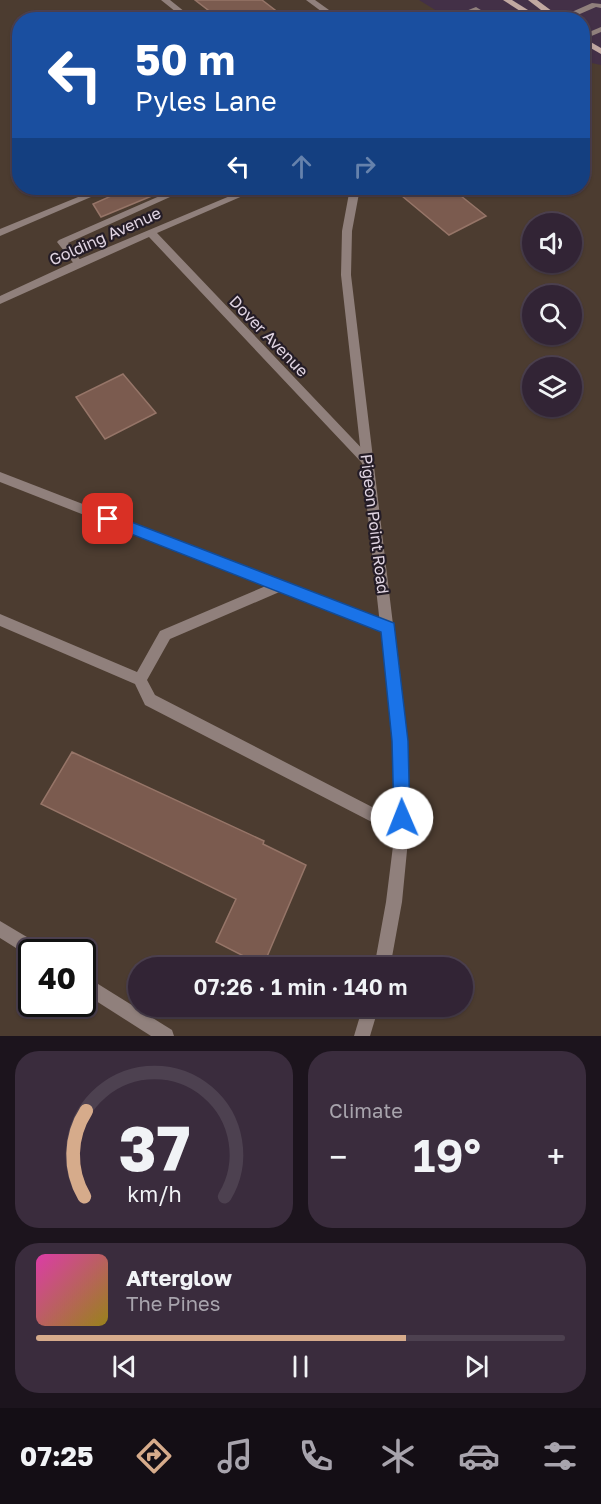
<!DOCTYPE html>
<html lang="en">
<head>
<meta charset="utf-8">
<style>
	:root { --surface:#322435; --page:#3a2c3d; --text:#f1f3f6; --muted:#a8a4ad; --line:#4d4150; --accent:#d6ab8b }
	body { margin:0; font-family:"Golos Text",sans-serif; background:var(--page); color:var(--text); height:100vh; display:flex; flex-direction:column; font-size:22px; white-space:nowrap }
	* { box-sizing:border-box; margin:0 }
	p { font-size:20px; color:var(--muted) }
	.icon { flex:none; width:33px; height:33px; fill:none; stroke:currentColor; stroke-width:2; stroke-linecap:round; stroke-linejoin:round }
	.map { position:relative; height:1036px; overflow:hidden }
	.panel { display:flex; flex-direction:column; gap:15px; padding:15px; background:#1c141d; flex:1 }
	.panel>* { flex:none }
	.guide { position:absolute; left:12px; top:12px; width:578px; height:183px; border-radius:24px; box-shadow:0 2px 4px #0004,0 0 0 2px var(--line); background:#1a4fa0; color:#fff; overflow:hidden }
	.tools { position:absolute; left:522px; top:213px; display:grid; gap:12px }
	.tools a { display:grid; place-items:center; width:60px; height:60px; border-radius:50%; background:var(--surface); box-shadow:0 2px 4px #0004,0 0 0 2px var(--line); font-size:30px }
	.speed { position:absolute; left:18px; top:939px; display:flex; gap:12px; font-size:30px; font-weight:700; text-align:center }
	.speed>* { display:grid; place-content:center; width:78px; height:78px; border-radius:50%; background:var(--surface); box-shadow:0 2px 4px #0004,0 0 0 2px var(--line); line-height:1 }
	.speed .limit { border:3px solid #111; border-radius:9px; background:#fff; color:#111 }
	.pin { position:absolute; display:grid; place-items:center; width:51px; height:51px; color:#fff; margin:-26px; border-radius:12px; box-shadow:0 3px 9px #0006 }
	.me { position:absolute; width:66px; margin:-33px; rotate:359deg; stroke-linejoin:round; filter:drop-shadow(0 0 4px #0008) }
	.turn { display:flex; align-items:center; gap:21px; height:126px; padding:0 24px; font-size:27px }
	.turn .icon { width:78px; height:78px; stroke-width:2.5 }
	.turn b { display:block; font-size:42px; line-height:51px }
	.lanes { display:flex; align-items:center; height:57px; padding:0 24px; background:#0003; justify-content:center; gap:30px; direction:ltr }
	.lanes .off { opacity:.35 }
	.big { font-size:45px; font-weight:600; line-height:1.1 }
	.panel .card { flex:1; display:flex; flex-direction:column; justify-content:center; gap:9px; min-width:0; padding:0 21px; border-radius:24px; background:var(--page) }
	.panel .dial { align-items:center; gap:0 }
	.dial svg { height:156px; overflow:visible; fill:none; stroke:var(--line); stroke-width:7; stroke-linecap:round; text-anchor:middle }
	.dial text { fill:var(--text); stroke:none }
	.song { display:flex; align-items:center; gap:18px }
	.cover { width:72px; height:72px; border-radius:9px; background:linear-gradient(135deg,hsl(320 70% 55%),hsl(50 70% 35%)) }
	.played { height:6px; border-radius:3px; background:linear-gradient(90deg,var(--accent) 70%,var(--line) 70%) }
	.keys { display:flex; justify-content:space-around; direction:ltr }
	.heat { display:flex; justify-content:space-between; align-items:center; font-size:33px; direction:ltr }
	.panel .tiles { flex:1; display:grid; gap:15px; grid-template-columns:1fr 1fr }
	.card:last-child { grid-column:span 2 }
	.trip { position:absolute; left:128px; top:957px; width:345px; height:60px; border-radius:30px; background:var(--surface); box-shadow:0 2px 4px #0004,0 0 0 2px var(--line); font-weight:600; line-height:60px; text-align:center }
	.dock { display:flex; height:96px; justify-content:space-around; align-items:center; background:#140e15; color:var(--muted) }
	.dock .icon { width:42px; height:42px }
	.dock .selected { color:var(--accent) }
	.dock b { font-size:27px; color:var(--text) }
	.map>svg:first-child { display:block }
	.industrial { fill:#4c3c30; fill-rule:evenodd }
	.building { fill:#7b5b4f; stroke:#967568; stroke-width:1.5 }
	.lines { fill:none; stroke-linecap:round; stroke-linejoin:round }
	.service { fill:#90807c; fill-rule:evenodd }
	.minor { fill:#90807c; fill-rule:evenodd }
	.tertiary { fill:#90807c; fill-rule:evenodd }
	.secondary { fill:#c1a8a1; fill-rule:evenodd }
	.route { fill:#1a73e8; stroke:#114b97; stroke-width:1.5 }
	.labels { text-anchor:middle; dominant-baseline:central; stroke-width:4.5; stroke-linejoin:round; paint-order:stroke }
	.street-label { font-size:16px; fill:#e1d5e3; stroke:#241c26 }
</style>
</head>
<body>
<div class="map">
<svg width="601" height="1036" viewBox="0 0 601 1036">
	<rect width="100%" height="100%" fill="#433047"/>
	<!-- industrial -->
	<path class="industrial" d="M0,0h419l26,16 -8,4h-417v168h562v-127l19,4v971h-601zM532,224h40v38h-40zM532,296h40v38h-40zM532,368h40v38h-40zM32,952h50v52h-50zM138,968h324v38h-324z"/>
	<!-- building -->
	<g class="building">
		<path d="M195,0h67l26,20h-67z"/>
		<path d="M129,188h42l-70,29 -8,-13z"/>
		<path d="M418,188h33l35,28 -37,19 -47,-39z"/>
		<path d="M123,374l33,39 -51,26 -29,-42z"/>
		<path d="M72,752l192,89 -1,3 43,21 -43,101 -47,-24 20,-43 -195,-95z"/>
	</g>
	<g class="lines">
		<!-- service -->
		<g class="service">
			<path d="M161,0h9l25,20h-9z"/>
			<path d="M306,0h9l28,20h-10z"/>
			<path d="M592,3l9,1v4l-5,-1 -30,13 -10,-1z"/>
			<path d="M476,7l21,13h-10l-12,-8 -20,8h-12z"/>
			<path d="M601,27v5l-19,8v-5z"/>
			<path d="M100,188h12l-112,48v-7z"/>
			<path d="M178,188h12l-122,55 13,18v4h-6l-18,-23 2,-2z"/>
			<path d="M280,580l4,2 2,4 -2,4 -114,49 -23,41 8,15 252,130 2,5 -2,5 -5,2 -5,-2 -252,-130 -10,-21 -135,-58v-12l137,58 23,-41z"/>
			<path d="M0,921l42,25 2,6h-12v6l-32,-20z"/>
			<path d="M82,974l90,56 2,6h-23l-69,-44z"/>
		</g>
		<!-- minor -->
		<g class="minor">
			<path d="M249,188h12l-104,45 213,224 2,3 -2,3h-8l-213,-226 -149,67v-8l80,-37z"/>
			<path d="M0,472l393,152 1,4 -1,4 -5,2 -388,-152z"/>
		</g>
		<!-- tertiary -->
		<g class="tertiary">
			<path d="M350,188h10l-8,43 -1,44 56,466 2,89 -7,72 -12,66h-16l12,-66 9,-72 -2,-89 -52,-466 1,-44z"/>
			<path d="M363,1006h16l-9,30h-16z"/>
		</g>
		<!-- secondary -->
		<g class="secondary">
			<path d="M503,0h9l32,20h-10z"/>
			<path d="M528,0h9l27,20h-10z"/>
			<path d="M582,37l19,11v6l-19,-11z"/>
		</g>
	</g>
	<!-- route -->
	<path class="route" d="M108,513l286,110 14,118 2,77 -2,6 -6,2 -6,-2 -2,-6 -2,-77 -11,-109 -278,-109 -2,-4 2,-4z"/>
	<g class="labels">
		<!-- street labels -->
		<g class="street-label">
			<text transform="translate(105 236) rotate(-24)">Golding Avenue</text>
			<text transform="translate(269 336) rotate(46)">Dover Avenue</text>
			<text transform="translate(375 524) rotate(83)">Pigeon Point Road</text>
		</g>
	</g>
</svg>
<div class="tools">
<a><svg class="icon" aria-label="sound" viewBox="0 0 24 24"><path d="M4 9h4l5-4v14l-5-4H4zM17 9q2 3 0 6"/></svg></a>
<a><svg class="icon" aria-label="search" viewBox="0 0 24 24"><circle cx="10" cy="10" r="6"/><path d="M15 15l6 6"/></svg></a>
<a><svg class="icon" aria-label="layers" viewBox="0 0 24 24"><path d="M12 4l9 5-9 5-9-5zM3 14l9 5 9-5"/></svg></a>
</div>
<div class="speed"><div class="limit">40</div></div>
<div class="pin" style="left:108px;top:519px;background:#d93025"><svg class="icon" aria-label="arrive" viewBox="0 0 24 24"><path d="M6 21V4h12l-3 4 3 4H6"/></svg></div>
<svg class="me" style="left:402px;top:818px" viewBox="-20 -20 40 40"><circle r="19" fill="#fff"/><path d="M0-13L10 11 0 6-10 11z" fill="#1a73e8"/></svg>
<div class="trip">07:26 · 1 min · 140 m</div>
<div class="guide">
<div class="turn"><svg class="icon" aria-label="left" viewBox="0 0 24 24"><path d="M17 20v-9H6M10 6l-5 5 5 5"/></svg><div><b>50 m</b>Pyles Lane</div></div>
<div class="lanes"><svg class="icon" aria-label="left" viewBox="0 0 24 24"><path d="M17 20v-9H6M10 6l-5 5 5 5"/></svg><svg class="icon off" aria-label="ahead" viewBox="0 0 24 24"><path d="M12 20V5M6 11l6-6 6 6"/></svg><svg class="icon off" aria-label="right" viewBox="0 0 24 24"><path d="M7 20v-9h11M14 6l5 5-5 5"/></svg></div>
</div>
</div>
<section class="panel">
<div class="tiles">
<div class="card dial"><svg viewBox="0 0 100 80">
<path d="M14 69A42 42 0 1 1 86 69"/>
<path d="M14 69A42 42 0 0 1 15 25" stroke="#d6ab8b"/>
<text x="50" y="56" font-size="32" font-weight="700">37</text>
<text x="50" y="72" font-size="11">km/h</text>
</svg></div>
<div class="card"><p>Climate</p>
<div class="heat"><a>−</a><b class="big">19°</b><a>+</a></div>
</div>
<div class="card">
<div class="song"><i class="cover"></i><div><b>Afterglow</b><p>The Pines</p></div></div>
<div class="played"></div>
<div class="keys"><svg class="icon" aria-label="previous" viewBox="0 0 24 24"><path d="M18 5L8 12l10 7zM5 5v14"/></svg><svg class="icon" aria-label="pause" viewBox="0 0 24 24"><path d="M8 5v14M16 5v14"/></svg><svg class="icon" aria-label="next" viewBox="0 0 24 24"><path d="M6 5l10 7-10 7zM19 5v14"/></svg></div>
</div>
</div>
</section>
<nav class="dock">
<b>07:25</b>
<svg class="icon selected" aria-label="directions" viewBox="0 0 24 24"><path d="M12 3l9 9-9 9-9-9zM9 14v-3h6M13 9l2 2-2 2"/></svg>
<svg class="icon" aria-label="music" viewBox="0 0 24 24"><path d="M9 18V5l10-2v13"/><circle cx="6" cy="18" r="3"/><circle cx="16" cy="16" r="3"/></svg>
<svg class="icon" aria-label="phone" viewBox="0 0 24 24"><path d="M5 4h4l2 5-3 2q2 4 5 5l2-3 5 2v4C11 20 4 13 5 4z"/></svg>
<svg class="icon" aria-label="climate" viewBox="0 0 24 24"><path d="M12 3v18M4 7l16 10M4 17L20 7"/></svg>
<svg class="icon" aria-label="car" viewBox="0 0 24 24"><path d="M5 17H2v-5l4-1 3-4h7l3 4 3 1v5h-3M9 17h6M6 11h13"/><circle cx="7" cy="17" r="2"/><circle cx="17" cy="17" r="2"/></svg>
<svg class="icon" aria-label="filters" viewBox="0 0 24 24"><path d="M4 7h16M4 17h16"/><circle cx="9" cy="7" r="2"/><circle cx="15" cy="17" r="2"/></svg>
</nav>
</body>
</html>
